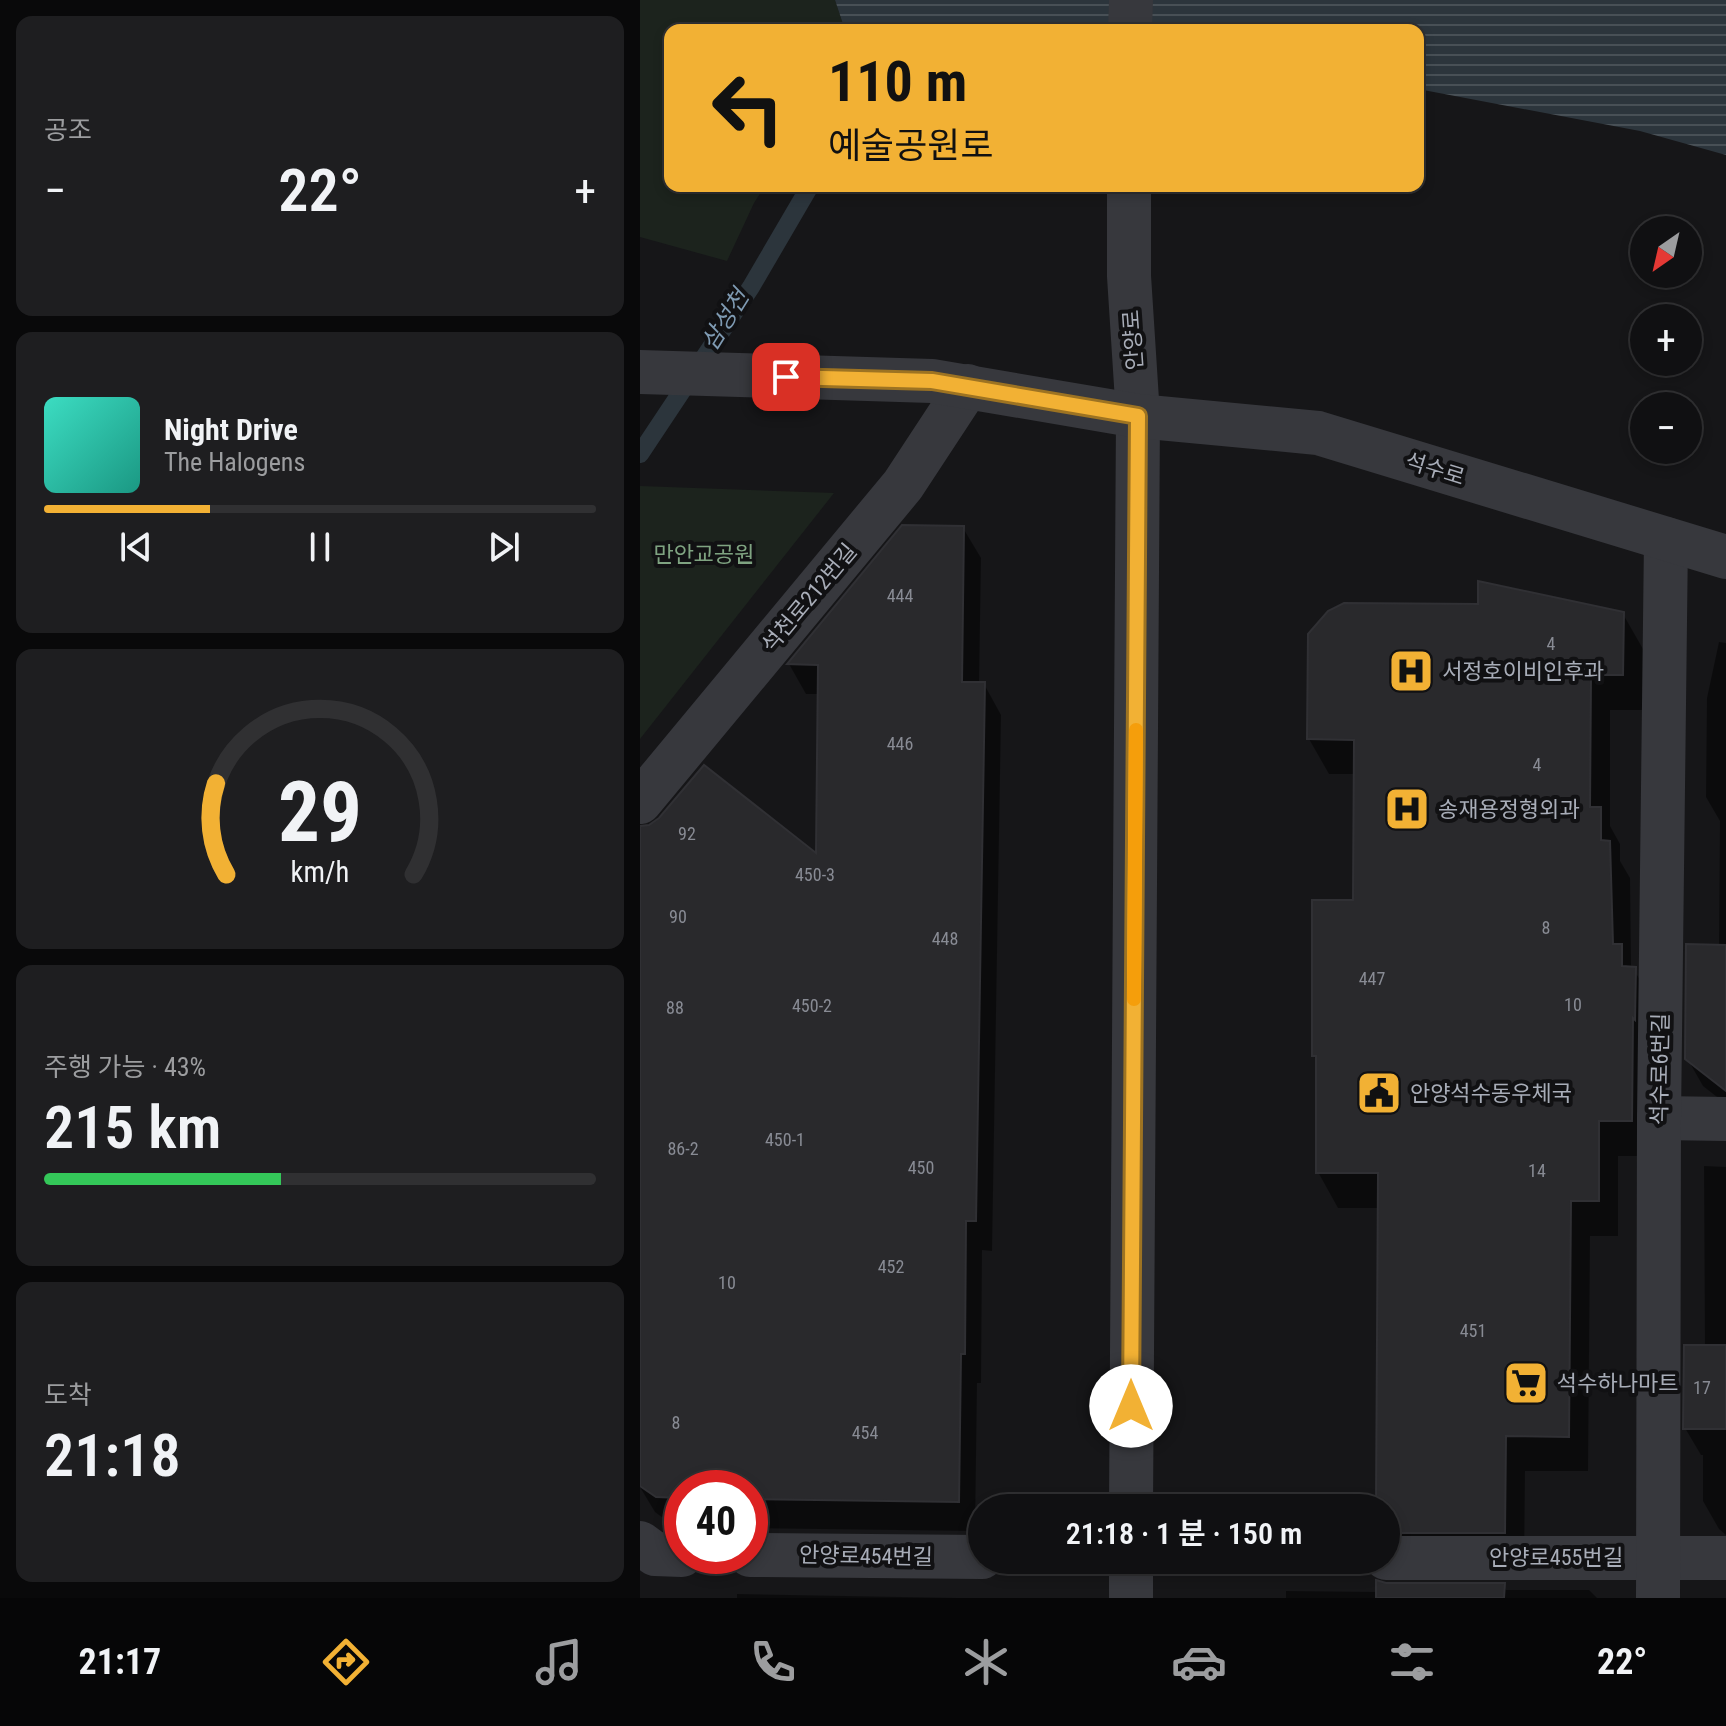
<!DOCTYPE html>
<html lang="ko">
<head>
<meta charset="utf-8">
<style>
	:root { --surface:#101012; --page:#1e1e20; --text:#f1f3f6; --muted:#9c9d9f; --line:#303032; --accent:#f2b134 }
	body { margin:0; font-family:"Roboto Condensed","Noto Sans KR",sans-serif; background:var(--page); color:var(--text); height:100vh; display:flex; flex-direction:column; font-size:30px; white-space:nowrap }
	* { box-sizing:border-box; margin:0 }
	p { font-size:26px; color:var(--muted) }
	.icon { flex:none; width:44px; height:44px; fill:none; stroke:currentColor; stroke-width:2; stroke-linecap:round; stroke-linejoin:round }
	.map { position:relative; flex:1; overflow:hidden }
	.side { display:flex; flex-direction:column; gap:16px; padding:16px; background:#09090a; width:640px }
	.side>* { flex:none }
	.top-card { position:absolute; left:24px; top:24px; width:760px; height:168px; border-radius:16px; box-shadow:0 4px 12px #0003,0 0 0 2px var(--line); background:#f2b134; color:#111; overflow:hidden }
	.needle { width:52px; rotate:214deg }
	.buttons { position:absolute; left:990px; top:216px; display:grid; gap:16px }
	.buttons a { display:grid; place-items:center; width:72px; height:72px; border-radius:50%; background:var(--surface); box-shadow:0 4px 12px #0003,0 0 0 2px var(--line); font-size:40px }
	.speed { position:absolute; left:24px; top:1470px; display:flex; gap:16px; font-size:40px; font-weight:700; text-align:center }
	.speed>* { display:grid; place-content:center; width:104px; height:104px; border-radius:50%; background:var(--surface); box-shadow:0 4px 12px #0003,0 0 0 2px var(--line); line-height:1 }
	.speed .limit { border:12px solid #d22; background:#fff; color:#111 }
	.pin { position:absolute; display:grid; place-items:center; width:68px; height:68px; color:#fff; margin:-34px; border-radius:16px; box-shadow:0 4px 12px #0006 }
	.me { position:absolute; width:88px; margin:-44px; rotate:0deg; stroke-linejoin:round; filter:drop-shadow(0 0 6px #0008) }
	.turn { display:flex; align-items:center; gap:28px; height:168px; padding:0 32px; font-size:36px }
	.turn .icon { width:104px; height:104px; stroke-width:2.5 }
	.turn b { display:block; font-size:56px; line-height:68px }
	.big { font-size:60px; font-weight:600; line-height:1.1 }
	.side .tile { flex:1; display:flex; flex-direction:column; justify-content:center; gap:12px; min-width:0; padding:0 28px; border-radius:16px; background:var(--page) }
	.side .dial { align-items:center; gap:0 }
	.dial svg { height:208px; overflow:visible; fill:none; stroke:var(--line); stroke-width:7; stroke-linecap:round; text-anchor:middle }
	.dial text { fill:var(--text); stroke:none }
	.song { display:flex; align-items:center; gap:24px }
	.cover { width:96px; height:96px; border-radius:12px; background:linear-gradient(135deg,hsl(170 70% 55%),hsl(170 70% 35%)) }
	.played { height:8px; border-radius:4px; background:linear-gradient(90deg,var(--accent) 30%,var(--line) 30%) }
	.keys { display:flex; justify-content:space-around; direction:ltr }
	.heat { display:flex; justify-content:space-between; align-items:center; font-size:44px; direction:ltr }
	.charge { height:12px; border-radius:6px; background:linear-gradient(90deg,#34c759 43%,var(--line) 0) }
	.trip { position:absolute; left:328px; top:1494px; width:432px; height:80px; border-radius:40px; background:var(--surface); box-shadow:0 4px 12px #0003,0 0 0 2px var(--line); font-weight:600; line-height:80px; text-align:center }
	.dock { display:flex; height:128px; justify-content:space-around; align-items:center; background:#060607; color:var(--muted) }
	.dock .icon { width:56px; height:56px }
	.dock .on { color:var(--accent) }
	.dock b { font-size:36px; color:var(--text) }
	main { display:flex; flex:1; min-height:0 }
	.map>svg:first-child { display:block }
	.park { fill:#1c231d }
	.water { fill:url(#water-rules) }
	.shadow { fill:#0007 }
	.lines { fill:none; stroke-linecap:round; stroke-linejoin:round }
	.stream { stroke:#2c353c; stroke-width:18 }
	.building { fill:#29292c; stroke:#303034; stroke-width:2 }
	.minor { stroke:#37383d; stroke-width:44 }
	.tertiary { stroke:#37383d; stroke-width:44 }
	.route-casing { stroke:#9d7322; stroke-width:20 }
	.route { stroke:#f2b134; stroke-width:14 }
	.slow { stroke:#f59e0b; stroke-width:14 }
	.labels { text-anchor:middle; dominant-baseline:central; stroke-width:8; stroke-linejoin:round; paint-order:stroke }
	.number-label { font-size:18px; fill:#888b94 }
	.street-label { font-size:22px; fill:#a8adb8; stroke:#111113 }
	.park-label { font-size:22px; fill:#7fa381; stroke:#111113 }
	.poi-label { font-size:22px; fill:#a8adb8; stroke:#111113; text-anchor:start }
	.water-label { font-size:24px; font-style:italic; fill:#7f9bb3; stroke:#111113 }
</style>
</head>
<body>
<main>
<section class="side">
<div class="tile"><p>공조</p>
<div class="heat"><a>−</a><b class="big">22°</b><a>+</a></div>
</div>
<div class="tile">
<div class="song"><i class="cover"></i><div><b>Night Drive</b><p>The Halogens</p></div></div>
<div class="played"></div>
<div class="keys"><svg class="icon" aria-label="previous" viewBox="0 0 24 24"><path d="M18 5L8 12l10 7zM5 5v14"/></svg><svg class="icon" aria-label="pause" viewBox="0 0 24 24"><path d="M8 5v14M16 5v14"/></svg><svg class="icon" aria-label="next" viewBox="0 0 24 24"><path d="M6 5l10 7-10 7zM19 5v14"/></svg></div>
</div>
<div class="tile dial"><svg viewBox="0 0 100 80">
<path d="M14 69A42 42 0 1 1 86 69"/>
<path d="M14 69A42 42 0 0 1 10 34" stroke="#f2b134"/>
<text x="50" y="56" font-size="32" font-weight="700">29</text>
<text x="50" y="72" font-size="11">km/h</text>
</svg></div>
<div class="tile"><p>주행 가능 · 43%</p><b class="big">215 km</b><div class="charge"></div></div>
<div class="tile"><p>도착</p><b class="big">21:18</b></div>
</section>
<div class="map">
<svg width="1086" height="1598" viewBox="0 0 1086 1598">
	<defs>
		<pattern id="water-rules" width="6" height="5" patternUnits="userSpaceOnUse" patternTransform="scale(2)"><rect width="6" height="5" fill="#2c353c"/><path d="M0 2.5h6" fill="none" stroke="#485056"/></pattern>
	</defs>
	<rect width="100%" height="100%" fill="#161618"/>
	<!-- park -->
	<g class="park">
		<path d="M0,0h195l10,30h-175v156h95l-11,17 -27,58 -87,-24z"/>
		<path d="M0,486l194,7 -194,246z"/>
	</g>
	<!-- water -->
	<path class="water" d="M195,0h891v155l-86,-24 -222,-42v-59h-311l-42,-8 -7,8h-213z"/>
	<!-- shadow -->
	<g class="shadow">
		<path d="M263,527l60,1 18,30 -2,126h5l17,31 -9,536 -10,-1 -1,133h-4l-2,148 -225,-3v-40h-68v44l-27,-20 -15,-25v-659l178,29 1,-163h-13l-17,-30z"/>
		<path d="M983,614l20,35v61h-33v116l10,18v17l10,17 1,87 24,40 -3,151h-34v80h-28l-2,235h-63l-1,97 -138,-19v-41h-8l1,-300h-41l-20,-36v-108l-4,-8 41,-154 1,-128h-27l-20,-35z"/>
		<path d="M1079,642l7,1v461l-23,-18 -16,-28 32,-111 1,-126 -14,-24 1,-99z"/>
		<path d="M1064,1166l22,1v368l-7,-6 -16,-28v-46h-2l-16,-27 20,-81z"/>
		<path d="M863,1585l3,5h83l8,8h-311v-7l92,1z"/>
		<path d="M97,1594l220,4h1h-221z"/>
	</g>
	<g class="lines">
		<!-- stream -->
		<path class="stream" d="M0,454l111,-167 59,-101"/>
	</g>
	<!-- building -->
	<g class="building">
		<path d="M262,525l62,1 -2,156h23l-9,539h-10l-1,133h-4l-2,148 -209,-3v-11h-68v10l-26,-1 -16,-11v-660l9,-1 10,-7 45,-53 112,88 2,-188 -31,-1z"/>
		<path d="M838,581l146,31 -1,63h-32l-1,132h11v33l9,1 3,103h9v22l14,1 -1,53 -2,-2 -1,103h-33v80h-28l-2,236 -63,-1 -1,97h-119v-25h-10l2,-335h-62v-117h-4v-156h41l1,-160 -47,-1 1,-105 20,-23 16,-8 134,1z"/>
		<path d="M1046,944l40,1v146l-41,-32z"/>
		<path d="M1044,1345h42v84h-43z"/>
		<path d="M736,1580l10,3h119l-1,15h-128z"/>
	</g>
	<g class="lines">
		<!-- minor -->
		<g class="minor">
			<path d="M0,802l263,-317 65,-99"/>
			<path d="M1019,1118l67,1"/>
			<path d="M0,1543l15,11 27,1"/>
			<path d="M110,1555l232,2"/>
			<path d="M746,1558h340"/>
			<path d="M1018,1598l1,-480 7,-579"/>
		</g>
		<!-- tertiary -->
		<g class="tertiary">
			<path d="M490,30l1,-30"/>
			<path d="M489,186v90l9,140 -7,1092"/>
			<path d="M0,372l292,9 206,35 180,17 408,124"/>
			<path d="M491,1598v-38"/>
		</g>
	</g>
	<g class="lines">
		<!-- route casing -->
		<g class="route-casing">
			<path id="route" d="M146,377l146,4 206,35 -7,990"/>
		</g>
		<!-- route -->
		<use href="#route" class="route"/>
		<!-- slow -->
		<path class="slow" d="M494,999l2,-269"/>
	</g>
	<!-- icons -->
	<defs>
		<g id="hospital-square" transform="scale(2.3)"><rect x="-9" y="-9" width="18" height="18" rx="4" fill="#f2b134" stroke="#111113"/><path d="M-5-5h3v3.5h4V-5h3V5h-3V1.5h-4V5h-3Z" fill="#111"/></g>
		<g id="civic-square" transform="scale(2.3)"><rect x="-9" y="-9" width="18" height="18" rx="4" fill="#f2b134" stroke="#111113"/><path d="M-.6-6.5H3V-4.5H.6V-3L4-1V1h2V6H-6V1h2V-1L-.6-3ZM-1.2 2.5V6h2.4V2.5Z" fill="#111"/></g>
		<g id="supermarket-square" transform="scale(2.3)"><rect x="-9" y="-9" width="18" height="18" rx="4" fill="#f2b134" stroke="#111113"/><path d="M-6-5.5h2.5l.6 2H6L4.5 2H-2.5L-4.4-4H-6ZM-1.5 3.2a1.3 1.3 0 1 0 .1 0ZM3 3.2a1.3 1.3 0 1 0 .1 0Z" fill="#111"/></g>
	</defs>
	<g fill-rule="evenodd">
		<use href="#hospital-square" x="771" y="671"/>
		<use href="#hospital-square" x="767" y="809"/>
		<use href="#civic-square" x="739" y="1093"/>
		<use href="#supermarket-square" x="886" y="1383"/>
	</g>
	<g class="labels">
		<!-- number labels -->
		<g class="number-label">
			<text x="260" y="595">444</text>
			<text x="911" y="643">4</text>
			<text x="260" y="743">446</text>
			<text x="897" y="764">4</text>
			<text x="47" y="833">92</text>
			<text x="175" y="874">450-3</text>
			<text x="38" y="916">90</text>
			<text x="906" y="927">8</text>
			<text x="305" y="938">448</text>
			<text x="732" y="978">447</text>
			<text x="933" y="1004">10</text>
			<text x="172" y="1005">450-2</text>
			<text x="35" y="1007">88</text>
			<text x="145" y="1139">450-1</text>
			<text x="43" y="1148">86-2</text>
			<text x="281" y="1167">450</text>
			<text x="897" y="1170">14</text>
			<text x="251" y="1266">452</text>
			<text x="87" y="1282">10</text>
			<text x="833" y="1330">451</text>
			<text x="1062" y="1387">17</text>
			<text x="36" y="1422">8</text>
			<text x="225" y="1432">454</text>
		</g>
		<!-- street labels -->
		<g class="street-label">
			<text transform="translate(493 340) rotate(-94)">안양로</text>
			<text transform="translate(795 469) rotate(17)">석수로</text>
			<text transform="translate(169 598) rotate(-50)">석천로212번길</text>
			<text transform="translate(1020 1069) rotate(-89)">석수로6번길</text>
			<text transform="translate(226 1556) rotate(1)">안양로454번길</text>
			<text x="916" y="1557">안양로455번길</text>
		</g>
		<!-- park labels -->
		<g class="park-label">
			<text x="64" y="554">만안교공원</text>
		</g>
		<!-- poi labels -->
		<g class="poi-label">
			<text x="802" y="671">서정호이비인후과</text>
			<text x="798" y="809">송재용정형외과</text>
			<text x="770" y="1093">안양석수동우체국</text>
			<text x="917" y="1383">석수하나마트</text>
		</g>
		<!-- water labels -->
		<g class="water-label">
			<text transform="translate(85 320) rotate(-58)">삼성천</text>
		</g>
	</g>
</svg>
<div class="buttons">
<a><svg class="needle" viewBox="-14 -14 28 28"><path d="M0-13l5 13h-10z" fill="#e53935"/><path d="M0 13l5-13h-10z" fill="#9c9d9f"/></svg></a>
<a>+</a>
<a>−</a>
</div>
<div class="speed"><div class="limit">40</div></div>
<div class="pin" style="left:146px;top:377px;background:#d93025"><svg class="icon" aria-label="arrive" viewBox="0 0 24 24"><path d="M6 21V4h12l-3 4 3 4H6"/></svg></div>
<svg class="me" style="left:491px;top:1406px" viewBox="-20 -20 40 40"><circle r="19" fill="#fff"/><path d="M0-13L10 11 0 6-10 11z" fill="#f2b134"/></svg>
<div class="trip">21:18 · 1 분 · 150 m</div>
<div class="top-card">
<div class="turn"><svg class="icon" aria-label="left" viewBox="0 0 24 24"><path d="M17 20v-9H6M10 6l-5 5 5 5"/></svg><div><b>110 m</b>예술공원로</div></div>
</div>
</div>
</main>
<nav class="dock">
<b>21:17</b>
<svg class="icon on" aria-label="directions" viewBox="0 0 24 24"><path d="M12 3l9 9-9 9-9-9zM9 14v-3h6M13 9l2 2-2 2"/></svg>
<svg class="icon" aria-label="music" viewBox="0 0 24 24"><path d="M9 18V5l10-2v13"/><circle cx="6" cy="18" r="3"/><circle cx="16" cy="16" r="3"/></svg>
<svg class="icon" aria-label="phone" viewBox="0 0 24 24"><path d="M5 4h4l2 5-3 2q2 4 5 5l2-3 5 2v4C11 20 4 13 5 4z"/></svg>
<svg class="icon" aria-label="climate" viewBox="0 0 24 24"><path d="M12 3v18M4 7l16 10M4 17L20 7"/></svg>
<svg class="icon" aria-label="car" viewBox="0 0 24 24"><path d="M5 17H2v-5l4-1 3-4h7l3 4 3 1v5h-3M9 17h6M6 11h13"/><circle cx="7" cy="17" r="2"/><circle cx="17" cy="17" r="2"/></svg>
<svg class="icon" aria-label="filters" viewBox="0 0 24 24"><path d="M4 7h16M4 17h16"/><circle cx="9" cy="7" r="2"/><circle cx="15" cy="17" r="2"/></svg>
<b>22°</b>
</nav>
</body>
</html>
